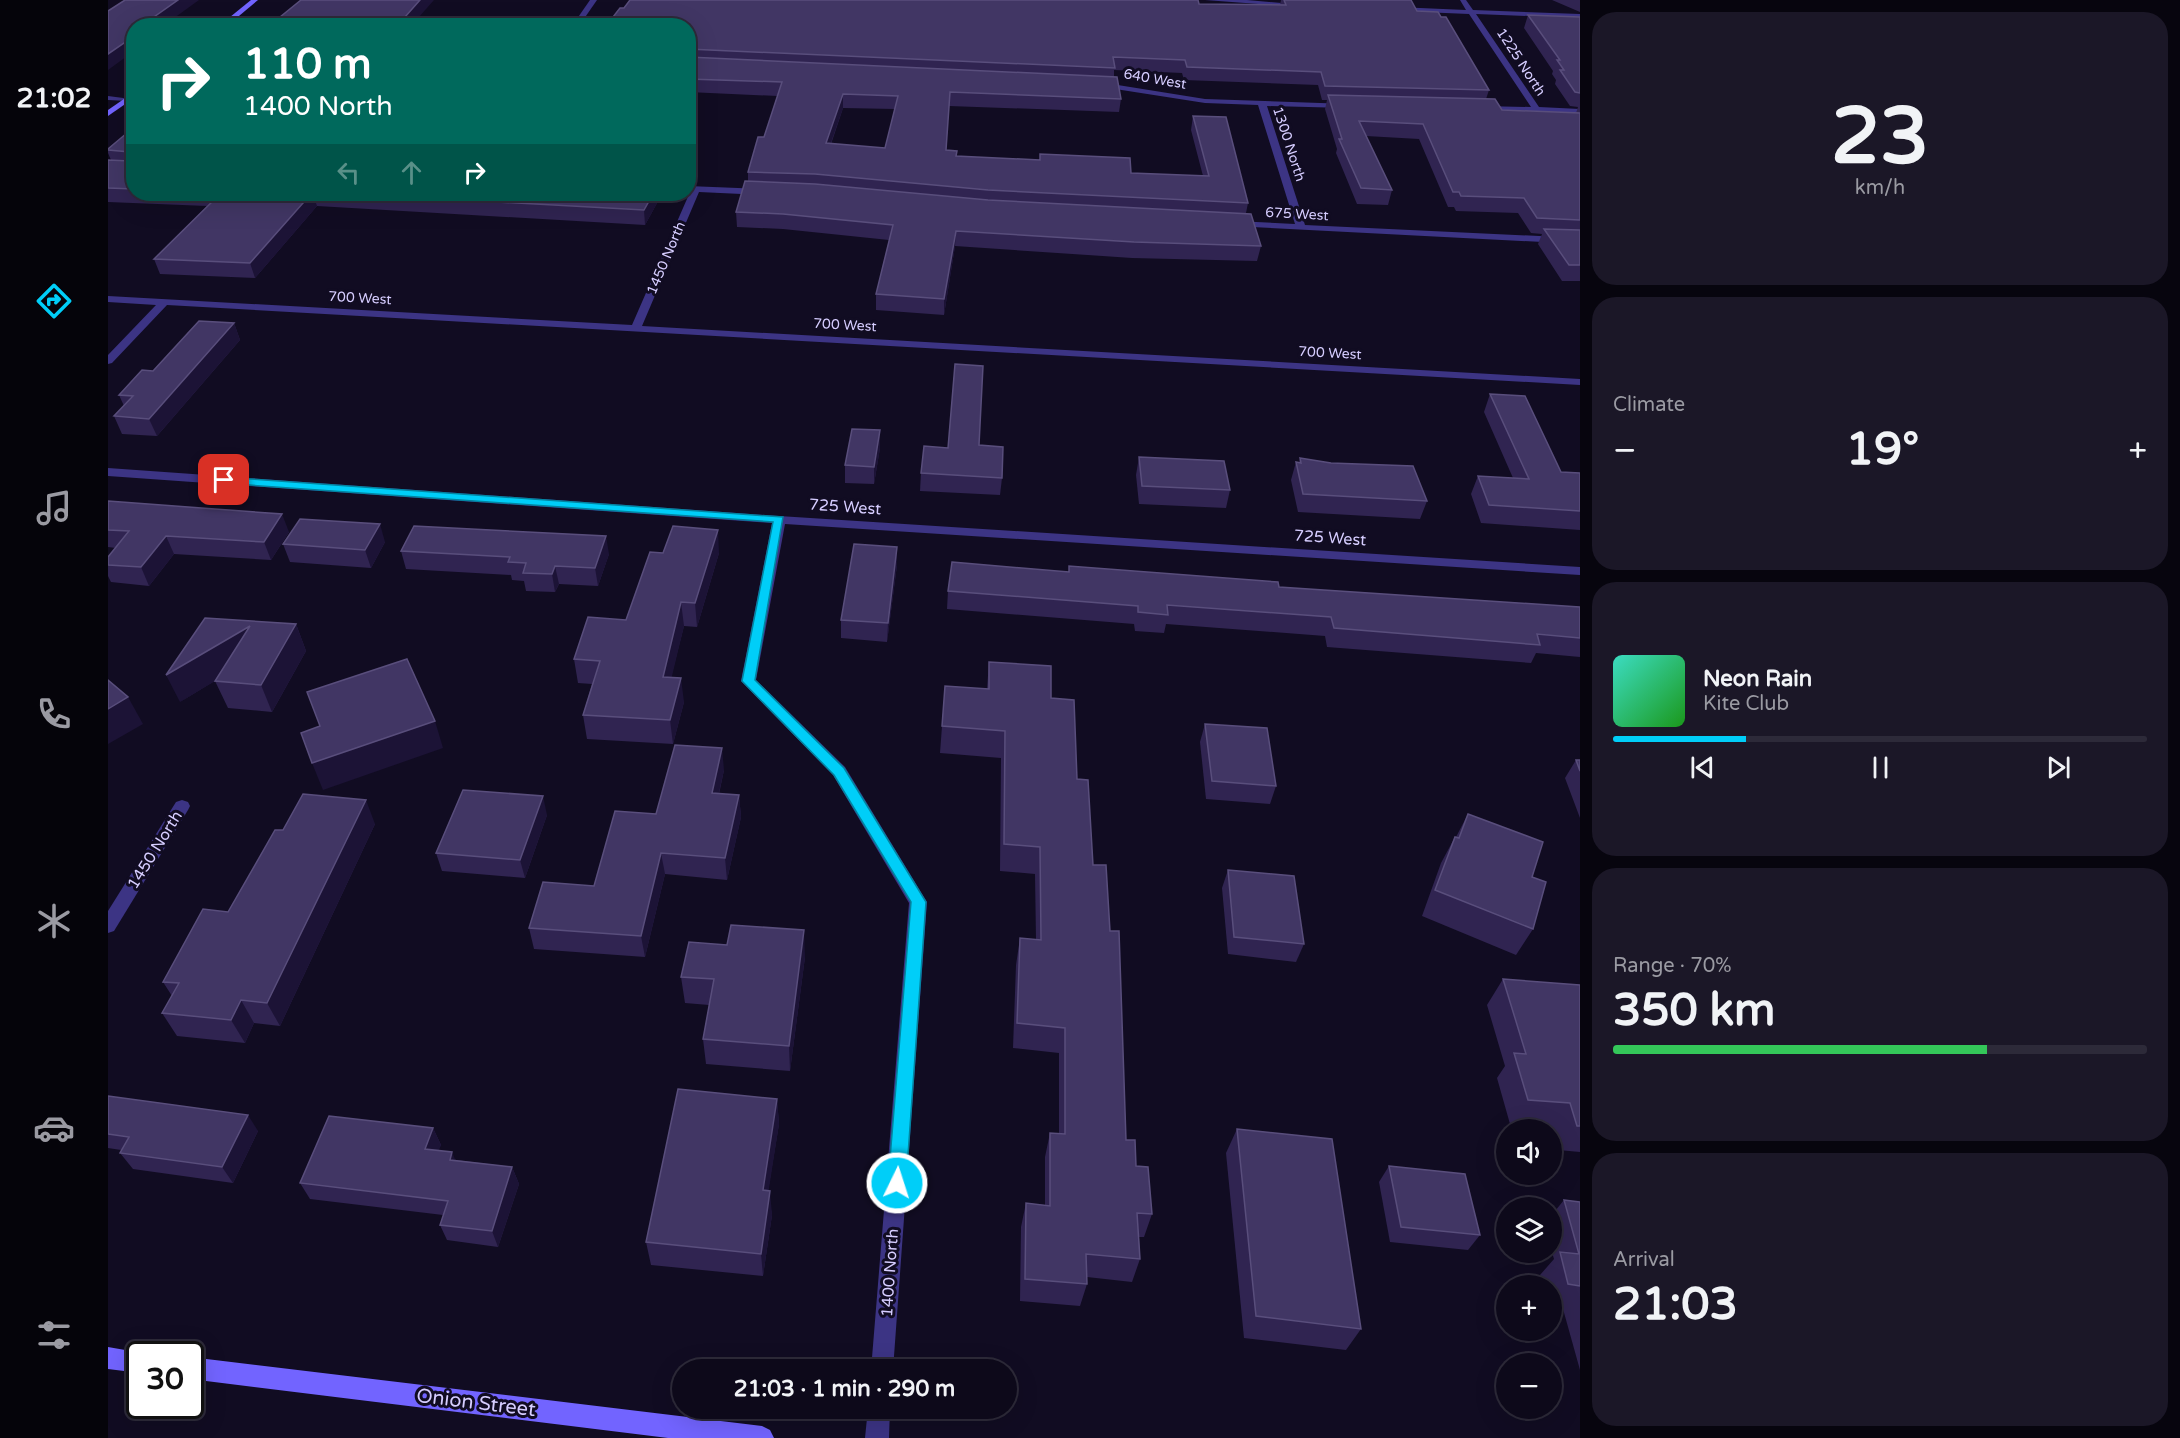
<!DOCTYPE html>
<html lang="en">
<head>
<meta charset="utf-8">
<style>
	:root { --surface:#0d091a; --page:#1b1727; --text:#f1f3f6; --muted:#9a9aa2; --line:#2d2a39; --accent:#00cef8 }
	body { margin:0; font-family:"Varela Round",sans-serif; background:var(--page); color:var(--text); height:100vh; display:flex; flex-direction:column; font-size:22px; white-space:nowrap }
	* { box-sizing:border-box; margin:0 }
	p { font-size:20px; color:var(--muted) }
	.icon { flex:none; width:33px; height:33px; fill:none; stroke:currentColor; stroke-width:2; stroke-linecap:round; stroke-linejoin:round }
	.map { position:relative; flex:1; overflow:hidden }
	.details { display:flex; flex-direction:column; gap:12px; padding:12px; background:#07050e; width:600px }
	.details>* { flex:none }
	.guide { position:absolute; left:18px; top:18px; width:570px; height:183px; border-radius:24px; box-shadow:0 6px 24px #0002,0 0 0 2px var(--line); background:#00695c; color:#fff; overflow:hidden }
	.buttons { position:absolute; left:1388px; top:1119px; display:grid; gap:12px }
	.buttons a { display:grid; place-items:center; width:66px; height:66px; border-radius:50%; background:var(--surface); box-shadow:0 6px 24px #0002,0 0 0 2px var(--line); font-size:30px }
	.speed { position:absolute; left:18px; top:1341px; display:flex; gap:12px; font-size:30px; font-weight:700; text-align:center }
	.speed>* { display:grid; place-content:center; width:78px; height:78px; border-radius:50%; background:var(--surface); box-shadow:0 6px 24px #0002,0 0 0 2px var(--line); line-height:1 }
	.speed .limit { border:3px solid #111; border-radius:9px; background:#fff; color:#111 }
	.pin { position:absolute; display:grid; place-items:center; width:51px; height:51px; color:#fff; margin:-26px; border-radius:12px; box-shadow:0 3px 9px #0006 }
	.me { position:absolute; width:66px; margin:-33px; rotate:4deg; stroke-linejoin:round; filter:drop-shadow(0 0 4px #0008) }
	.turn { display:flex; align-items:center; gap:21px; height:126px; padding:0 18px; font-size:27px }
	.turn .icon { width:78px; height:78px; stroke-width:2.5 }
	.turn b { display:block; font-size:42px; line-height:51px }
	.lanes { display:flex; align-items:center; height:57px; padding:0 18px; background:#0003; justify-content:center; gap:30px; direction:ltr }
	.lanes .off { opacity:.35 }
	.big { font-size:45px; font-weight:700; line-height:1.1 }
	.details .card { flex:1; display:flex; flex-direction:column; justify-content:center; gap:9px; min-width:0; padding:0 21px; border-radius:24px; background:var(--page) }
	.details .dial { align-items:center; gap:0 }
	.dial b { font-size:78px; line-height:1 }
	.song { display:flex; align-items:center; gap:18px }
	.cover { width:72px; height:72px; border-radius:9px; background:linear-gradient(135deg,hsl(170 70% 55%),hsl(120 70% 35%)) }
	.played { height:6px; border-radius:3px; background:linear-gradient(90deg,var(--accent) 25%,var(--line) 25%) }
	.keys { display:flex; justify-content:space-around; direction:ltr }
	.heat { display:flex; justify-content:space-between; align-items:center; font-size:33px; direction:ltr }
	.charge { height:9px; border-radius:4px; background:linear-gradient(90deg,#34c759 70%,var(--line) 0) }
	.trip { position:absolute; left:564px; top:1359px; width:345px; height:60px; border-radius:30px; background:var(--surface); box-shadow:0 6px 24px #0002,0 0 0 2px var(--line); font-weight:700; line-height:60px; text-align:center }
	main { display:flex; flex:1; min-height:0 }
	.tabs { display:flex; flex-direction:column; width:108px; justify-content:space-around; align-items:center; background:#05040a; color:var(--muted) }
	.tabs .icon { width:42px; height:42px }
	.tabs .selected { color:var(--accent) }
	.tabs b { font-size:27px; color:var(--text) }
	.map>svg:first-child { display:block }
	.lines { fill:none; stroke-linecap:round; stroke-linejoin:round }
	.street { fill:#3c3484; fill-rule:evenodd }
	.secondary { fill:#7264ff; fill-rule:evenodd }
	.wall { fill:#302451; fill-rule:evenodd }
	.shaded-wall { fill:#1c1336 }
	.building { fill:#413664; stroke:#594e7c; stroke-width:1.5; fill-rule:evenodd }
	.route { fill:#00cef8; stroke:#0086a1; stroke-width:1.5 }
	.labels { text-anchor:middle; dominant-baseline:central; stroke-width:6; stroke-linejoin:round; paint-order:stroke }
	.far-street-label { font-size:14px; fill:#d6cdff; stroke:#110c22 }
	.street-label { font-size:16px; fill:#d6cdff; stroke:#110c22 }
	.near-street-label { font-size:20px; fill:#d6cdff; stroke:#110c22 }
</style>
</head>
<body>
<main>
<nav class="tabs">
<b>21:02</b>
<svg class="icon selected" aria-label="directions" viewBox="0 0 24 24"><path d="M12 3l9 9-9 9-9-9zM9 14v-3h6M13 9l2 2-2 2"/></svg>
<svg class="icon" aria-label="music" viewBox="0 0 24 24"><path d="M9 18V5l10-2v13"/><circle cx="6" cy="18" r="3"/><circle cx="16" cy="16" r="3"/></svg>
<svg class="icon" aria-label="phone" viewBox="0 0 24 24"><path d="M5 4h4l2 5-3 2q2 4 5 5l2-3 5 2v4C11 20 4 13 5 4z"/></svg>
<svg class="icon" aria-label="climate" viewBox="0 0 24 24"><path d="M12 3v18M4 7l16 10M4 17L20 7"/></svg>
<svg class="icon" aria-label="car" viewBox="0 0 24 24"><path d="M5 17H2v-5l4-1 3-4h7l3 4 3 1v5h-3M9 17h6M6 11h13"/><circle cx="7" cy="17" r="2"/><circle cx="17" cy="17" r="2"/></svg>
<svg class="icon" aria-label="filters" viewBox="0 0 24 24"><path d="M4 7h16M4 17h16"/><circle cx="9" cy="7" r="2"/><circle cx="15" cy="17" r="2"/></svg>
</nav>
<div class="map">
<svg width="1472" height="1438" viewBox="0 0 1472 1438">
	<rect width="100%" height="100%" fill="#110c22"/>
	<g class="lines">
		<!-- street -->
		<g class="street">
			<path d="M482,0h7l-18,26h-7z"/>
			<path d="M1097,0h42l58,5 -4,2z"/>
			<path d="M1352,0h6l7,10 107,4v4l-104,-4 63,93 41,2v4l-102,-3v-4h3l50,1 -62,-93 -72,-3 -4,-2 4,-2 69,3z"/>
			<path d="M991,82l106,17 144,5v4h-3l-79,-2 38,119 275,13v6l-348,-18v-4l3,-1 60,3 -37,-119 -53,-2 -109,-17v-4z"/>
			<path d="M0,96l23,3 -4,2 -19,-1z"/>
			<path d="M580,186l75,3 5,3 -5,3 -64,-3 -57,134 938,53v6l-1413,-80 -55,58 -4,1v-9l48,-50 -48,-3v-6l524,29 58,-133z"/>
			<path d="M0,468l671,48 801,51v8l-795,-51 -29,156 89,87 82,135 -34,468h-22l38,-467 -76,-128 -92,-94 31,-158 -664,-47z"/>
			<path d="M74,800l6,2 2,4 -2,4 -74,121 -6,2v-22l68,-109z"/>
			<path d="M760,1408h22l-1,30h-24z"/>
		</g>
		<!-- secondary -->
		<g class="secondary">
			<path d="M143,0h7l-31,26h-8z"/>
			<path d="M26,92v6l-26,18v-6z"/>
			<path d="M0,1347l40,7h-8v19l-32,-4z"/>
			<path d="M82,1357l572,69 8,4 4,8h-106l-478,-59z"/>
		</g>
	</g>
	<!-- wall -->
	<g class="wall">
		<path d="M1170,0h133l6,11 72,79 -3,9 16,11 74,3 2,-6 -8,-1 -15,-22 1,-4 -4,-6 1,-3 -29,-43 4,-13 52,2v264h-18l-24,-37 4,-10 -11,-1 -13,-20 -62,-2 -2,-4h-6l-29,-68 -53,-3 26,54 -4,15 -31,-1 -21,-51 1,-4 -12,-40 2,-9h-5l-4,-15 -134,-5 -2,-7 -68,-3v7l7,22 -2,13 -170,-6 -3,44 11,1v5l174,17 72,3 -12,-46 2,-14 55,87 -2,10 15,33 -4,15 -125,-3 -177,-12 -11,69 -68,-5v-16l13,-54 -106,-11 -46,-2 -1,-15 12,-30v-10l16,-35 14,-41 -90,-4v-66l511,-22 81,1 1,-5zM735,108l52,1 -10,39 -54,-4z"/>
		<path d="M1444,0h28v12z"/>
		<path d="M26,127v67h528l-17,31 -328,-19 -62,72 -95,-4 -6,-15 53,-53 -99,-4v-42h3l-3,-7v-4z"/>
		<path d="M126,323l6,17 -83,96 -35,-2 -8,-18 10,-10 -5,-11 34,-24z"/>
		<path d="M1382,394l71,78 19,1v57l-99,-7 -10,-29 7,-18 35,2 -29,-66z"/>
		<path d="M772,448l-6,36 -29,-1v-18z"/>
		<path d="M840,448l54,30 -2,17 -80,-4 1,-18z"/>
		<path d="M1031,457l91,33 -4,18 -87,-4 -3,-29z"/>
		<path d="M1192,458l127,43 -7,18 -122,-7 -7,-32 5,-18 3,1z"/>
		<path d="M0,501l181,31 -18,28 -97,-6 -25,32 -38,-4 -3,-6v-19l8,-9 -8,-1z"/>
		<path d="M277,542l-14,26 -81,-6 -7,-18z"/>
		<path d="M293,551l208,3 -11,32 -39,-2 -4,8 -29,-1 -2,-10 -12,-1 -1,-5 -105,-6z"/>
		<path d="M555,553h56l-22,74 -13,-1 -13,51 13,25 -11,42 -86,-5 -4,-24 9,-31 -14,-1 -4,-24 52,-39z"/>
		<path d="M789,565l-10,77 -46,-4v-18z"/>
		<path d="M961,566l210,21 301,20v50l-44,-4 -5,10 -204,-16 -2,-11 -159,-12 -2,9 -29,-2 -1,-7 -187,-15 1,-18 121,-19z"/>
		<path d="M188,624l10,27 -34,61 -44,-4 -13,-27 1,-1 -36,22z"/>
		<path d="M881,662l62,36 26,81 16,86 17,66 16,209 26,74 -8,23h-5l1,22 -8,23 -45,-5v7l-7,22 -60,-5 1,-74 5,-24 19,2v-48l5,-24 9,1v-81l-46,-5 3,-83 4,-27 16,2 -1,-66 -35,-3 1,-113 -61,-5 5,-67 42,3z"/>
		<path d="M1097,724l71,62 -6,18 -64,-5 -6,-57z"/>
		<path d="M1468,760h4v58l-15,-40z"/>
		<path d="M616,770l-5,24 20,1 2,22 -14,63 -62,-6 -20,83 -111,-8 -5,-21 65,-42 62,-72z"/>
		<path d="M1360,814l64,63 1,52 -17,26 -94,-39 19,-53 14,-26h1z"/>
		<path d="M439,815l-22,63 -83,-7 -6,-18z"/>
		<path d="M267,824l-95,202 -26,-3 -9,20 -68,-7 -15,-23 10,-17 -9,-14 65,-70 55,-82z"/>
		<path d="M1120,870l76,74 -8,18 -68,-8 -6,-66z"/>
		<path d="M697,957l-15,114 -84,-7 -3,-25 6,-34 -24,-2 -4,-26z"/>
		<path d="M1395,979l77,6v167l-22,-2 -7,-22 -41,-4 -13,-46 8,-12 -18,-61z"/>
		<path d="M0,1096l150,35 -25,52 -100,-14 -13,-16 1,-3 -13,-2z"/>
		<path d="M669,1099l2,25 -11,67 4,24 -9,61 -112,-11 -5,-23z"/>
		<path d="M325,1128l8,17 -3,5 18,10 56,7 7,17 -21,63 -51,-7 -7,-15 3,-10 -133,-16 -10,-16z"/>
		<path d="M1129,1129l124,200 -15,21 -102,-12 -18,-185z"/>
		<path d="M1281,1166l91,69 -12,15 -78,-8 -11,-60z"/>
		<path d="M1456,1200l16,2v168l-17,-61 -12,-2v-21h-9l-2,-11 14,-16 -3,-10v-33z"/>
	</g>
	<!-- shaded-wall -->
	<g class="shaded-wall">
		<path d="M70,0h21l-36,26h-22z"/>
		<path d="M312,0h14l-23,26h-14z"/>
		<path d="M26,31v20l-26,19v-16z"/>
		<path d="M735,94v14l-17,49v-14z"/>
		<path d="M203,194h2l4,12 -62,72 -5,-15z"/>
		<path d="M545,194h9l-17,31 -1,-15z"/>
		<path d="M848,231l-1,15 -11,69v-16z"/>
		<path d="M126,323l6,17 -83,96 -8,-17z"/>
		<path d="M772,430v18l-6,36v-17z"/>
		<path d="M174,514l7,18 -18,28 -7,-18z"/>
		<path d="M272,524l5,18 -14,26 -6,-18z"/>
		<path d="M610,530l1,23 -22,74 -2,-24z"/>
		<path d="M58,536l8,18 -25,32 -8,-19z"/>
		<path d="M498,536l3,18 -11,32 -3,-18z"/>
		<path d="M789,547v18l-10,77 1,-19z"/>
		<path d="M447,566l4,18 -4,8 -3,-18z"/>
		<path d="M573,602l3,24 -18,75 -3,-24z"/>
		<path d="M188,624l10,27 -34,61 -11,-27z"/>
		<path d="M142,626l12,27 -82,49 -14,-27z"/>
		<path d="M573,678l3,24 -11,42 -3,-24z"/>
		<path d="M20,697l15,27 -35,20v-35z"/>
		<path d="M327,721l8,27 -120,42 -11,-27z"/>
		<path d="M614,748l2,22 -10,45 -2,-22z"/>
		<path d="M631,795l2,22 -14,63 -2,-22z"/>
		<path d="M435,796l4,19 -22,63 -5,-18z"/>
		<path d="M258,800l9,24 -95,202 -13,-23z"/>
		<path d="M553,853l4,21 -20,83 -4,-21z"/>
		<path d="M696,930l1,27 -15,114 -1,-25z"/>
		<path d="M133,1000l13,23 -9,20 -14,-23z"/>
		<path d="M669,1099l2,25 -14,90 -2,-24z"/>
		<path d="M140,1115l10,16 -25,52 -11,-16z"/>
		<path d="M325,1128l8,17 -8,20 -8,-16z"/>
		<path d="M344,1152l7,17 -9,-9z"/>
		<path d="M404,1167l7,17 -21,63 -6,-16z"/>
		<path d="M662,1191l2,24 -9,61 -2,-22z"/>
	</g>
	<!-- building -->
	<g class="building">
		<path d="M17,0h53l-37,26h-7v5l-5,3h5v2l-26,18v-43z"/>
		<path d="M193,0h119l-23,26h-128z"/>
		<path d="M522,0h568l1,4 87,1 -2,-5h127l6,11 21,1 3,5h5l43,73 -164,-4 -4,-14 -134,-5 -2,-7 -72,-3 2,11 -427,-19v-23h-82l14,-18h4z"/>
		<path d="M1420,15l52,2v76l-5,-1 -15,-22h4l-7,-10h3z"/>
		<path d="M580,57l429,20 4,22 -171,-7 -4,58 11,1 -1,5 84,4v-6l90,4 1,15 78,3 -16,-60 33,1 22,86 -260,-13 -173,-16 -67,-2 10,-35h6l18,-55 -94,-3zM735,94l55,2 -13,52 -59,-5z"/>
		<path d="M1220,95l167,4 7,11 78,3v107l-43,-2 -13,-20 -63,-2 -2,-4h-6l-30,-68 -64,-3 33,69 -31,-2 -22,-49h3z"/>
		<path d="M26,127v62l-26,-1v-28l22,1v-9l-22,-2v-1z"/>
		<path d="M637,181l70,3 173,16 263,14 10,32 -127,-4 -178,-11 -12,68 -68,-5 17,-69 -110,-11 -47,-2z"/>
		<path d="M112,194h91l-61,69 -96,-4z"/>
		<path d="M244,194h301l-9,16z"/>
		<path d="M1436,229l36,1v35h-11z"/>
		<path d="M91,321l35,2 -85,96 -35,-3 19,-20 -14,-1 23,-25 11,1z"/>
		<path d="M847,364l28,2 -4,79 24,2 -1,31 -81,-5 3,-27 24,2z"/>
		<path d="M1382,394l35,2 36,76 19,1v38l-91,-6 -11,-29 51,3z"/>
		<path d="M744,429l28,1 -6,37 -29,-2z"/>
		<path d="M1031,457l85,4 6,29 -88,-4z"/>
		<path d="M1192,458l31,5 82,3 14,35 -124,-7 -7,-32 5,1z"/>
		<path d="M0,501l174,13 -18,28 -98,-6 -25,31 -33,-2v-8l21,-26 -21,-1z"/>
		<path d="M192,519l80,5 -15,26 -82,-6z"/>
		<path d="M306,526l192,10 -11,32 -40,-2 -3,8 -29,-1 3,-10 -18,-1 2,-5 -109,-6z"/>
		<path d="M565,526l45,4 -23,73 -14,-1 -18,75 18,1 -11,42 -87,-5 17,-54 -26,-2 14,-42 38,3 24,-68 13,1z"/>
		<path d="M746,544l43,3 -9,76 -47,-3z"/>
		<path d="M844,562l117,10v-6l209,16 1,5 301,20v31l-43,-4 3,11 -206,-17 -3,-11 -164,-12 1,10 -30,-3v-6l-190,-15z"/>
		<path d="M97,618l91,6 -35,61 -46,-4 35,-55 -84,49z"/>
		<path d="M299,659l28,62 -123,42 -11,-30 19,-7 -13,-34z"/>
		<path d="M881,662l62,4v32l23,2 3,79 11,1 5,85h13l4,66h9l7,209h9l1,26 12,1 4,47 -15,-1 3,46 -54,-5 1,30 -62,-5 1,-76 24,3v-73l15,1v-106l-48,-5 3,-85 21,2 -1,-93 -36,-3 1,-113 -63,-5 3,-40 44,3z"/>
		<path d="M0,680l20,17 -20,12z"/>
		<path d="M1097,724l62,4 9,58 -64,-5z"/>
		<path d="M567,745l47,3 -10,45 27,2 -14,63 -64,-5 -20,83 -112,-8 14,-46 51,4 21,-75 41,3z"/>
		<path d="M1468,760h4v11z"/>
		<path d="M355,790l80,6 -23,64 -84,-7z"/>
		<path d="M195,794l63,6 -99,203 -26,-3 -10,20 -69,-7 17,-30 -16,-1 40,-73 25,3 47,-82h8z"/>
		<path d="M1360,814l75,28 -11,35 14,5 -13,47 -98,-39 20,-53 4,1z"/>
		<path d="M1120,870l66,6 10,68 -70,-7z"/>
		<path d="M623,925l73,5 -15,116 -86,-7 11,-60 -33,-2 8,-35 38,3z"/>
		<path d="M1395,979l77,6v141h-3l-7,-23 -42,-3 -14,-47 12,1z"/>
		<path d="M570,1089l99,10 -14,91 7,1 -9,63 -115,-12z"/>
		<path d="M0,1096l140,19 -26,52 -102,-14 9,-16 -21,-3z"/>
		<path d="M221,1116l104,12 -8,21 27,3 -2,8 62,7 -20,64 -52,-6 8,-24 -148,-18z"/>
		<path d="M1129,1129l95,10 29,190 -105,-13z"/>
		<path d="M1281,1166l76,8 15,61 -79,-8z"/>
		<path d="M1456,1200l16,2v84l-12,-2 -8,-32 19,2z"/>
	</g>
	<!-- route -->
	<path class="route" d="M116,477l559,40 -28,163 89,88 82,134 -20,281 -3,6 -6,3 -7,-3 -2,-6 23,-281 -77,-127 -92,-94 31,-159 -553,-39 -2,-3z"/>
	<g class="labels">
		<!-- far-street labels -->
		<g class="far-street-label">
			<text transform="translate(1413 62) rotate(57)">1225 North</text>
			<text transform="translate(1047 79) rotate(10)">640 West</text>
			<text transform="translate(1181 144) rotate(72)">1300 North</text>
			<text transform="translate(1189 214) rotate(3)">675 West</text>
			<text transform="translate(558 258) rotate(-67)">1450 North</text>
			<text transform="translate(252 298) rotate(3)">700 West</text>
			<text transform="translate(737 325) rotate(3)">700 West</text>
			<text transform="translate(1222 353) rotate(3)">700 West</text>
		</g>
		<!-- street labels -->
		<g class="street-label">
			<text transform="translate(737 507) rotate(4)">725 West</text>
			<text transform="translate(1222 538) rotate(4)">725 West</text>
			<text transform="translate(47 850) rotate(-58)">1450 North</text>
			<text transform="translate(782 1273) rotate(-86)">1400 North</text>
		</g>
		<!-- near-street labels -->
		<g class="near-street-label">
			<text transform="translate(368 1403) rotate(7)">Onion Street</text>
		</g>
	</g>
</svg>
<div class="buttons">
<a><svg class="icon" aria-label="sound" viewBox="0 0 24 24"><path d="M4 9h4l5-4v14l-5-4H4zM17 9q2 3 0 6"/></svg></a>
<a><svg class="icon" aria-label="layers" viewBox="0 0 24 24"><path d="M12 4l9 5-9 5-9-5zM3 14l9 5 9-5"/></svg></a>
<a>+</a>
<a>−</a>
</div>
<div class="speed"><div class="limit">30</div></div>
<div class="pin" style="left:116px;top:480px;background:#d93025"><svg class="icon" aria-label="arrive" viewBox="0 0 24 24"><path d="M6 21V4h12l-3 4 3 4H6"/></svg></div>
<svg class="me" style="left:789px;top:1183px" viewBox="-20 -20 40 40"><circle r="17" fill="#00cef8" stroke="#fff" stroke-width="3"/><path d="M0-11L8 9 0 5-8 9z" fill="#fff"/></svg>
<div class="trip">21:03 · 1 min · 290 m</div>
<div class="guide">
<div class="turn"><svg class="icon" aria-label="right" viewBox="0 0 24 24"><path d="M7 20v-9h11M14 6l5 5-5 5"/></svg><div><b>110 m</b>1400 North</div></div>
<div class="lanes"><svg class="icon off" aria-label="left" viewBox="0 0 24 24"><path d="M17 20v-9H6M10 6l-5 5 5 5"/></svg><svg class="icon off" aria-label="ahead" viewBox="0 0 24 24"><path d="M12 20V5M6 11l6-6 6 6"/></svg><svg class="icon" aria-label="right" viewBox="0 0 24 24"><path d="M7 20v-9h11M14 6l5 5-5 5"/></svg></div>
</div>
</div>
<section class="details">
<div class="card dial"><b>23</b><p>km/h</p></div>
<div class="card"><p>Climate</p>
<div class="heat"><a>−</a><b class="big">19°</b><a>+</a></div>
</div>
<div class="card">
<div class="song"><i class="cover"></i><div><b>Neon Rain</b><p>Kite Club</p></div></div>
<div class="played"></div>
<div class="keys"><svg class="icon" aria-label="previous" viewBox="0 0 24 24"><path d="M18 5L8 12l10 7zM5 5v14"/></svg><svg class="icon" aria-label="pause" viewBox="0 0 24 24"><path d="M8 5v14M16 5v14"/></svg><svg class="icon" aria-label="next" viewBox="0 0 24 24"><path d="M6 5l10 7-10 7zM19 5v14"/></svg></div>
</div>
<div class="card"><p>Range · 70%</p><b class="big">350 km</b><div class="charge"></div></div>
<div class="card"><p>Arrival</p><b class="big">21:03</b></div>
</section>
</main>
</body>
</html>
